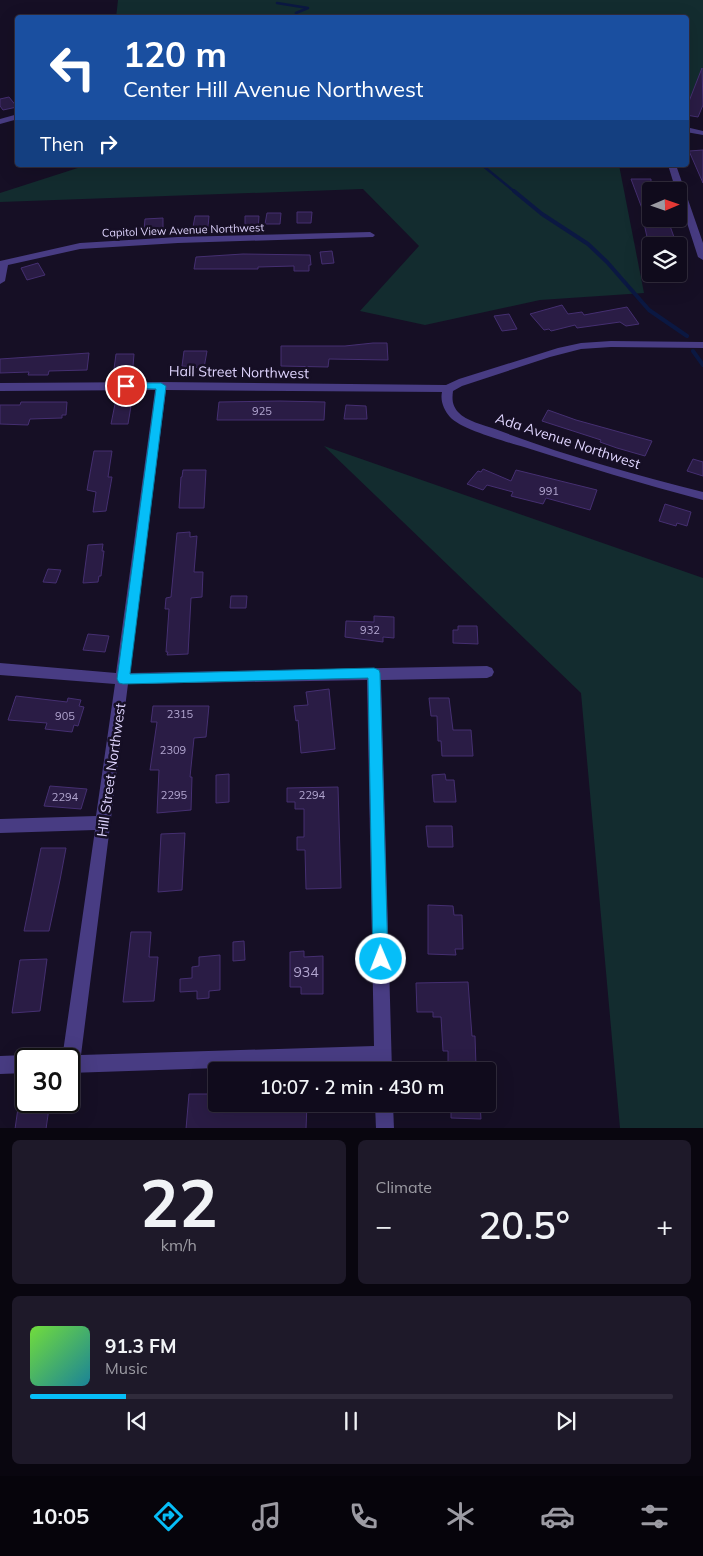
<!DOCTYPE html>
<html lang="en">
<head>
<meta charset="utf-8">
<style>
	:root { --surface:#100b1c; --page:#1e1929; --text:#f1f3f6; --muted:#9c9ba3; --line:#302b3b; --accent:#06bef8 }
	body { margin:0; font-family:Mulish,sans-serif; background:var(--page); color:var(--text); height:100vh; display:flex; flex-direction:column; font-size:19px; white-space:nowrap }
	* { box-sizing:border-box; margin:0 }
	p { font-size:16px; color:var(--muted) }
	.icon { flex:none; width:28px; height:28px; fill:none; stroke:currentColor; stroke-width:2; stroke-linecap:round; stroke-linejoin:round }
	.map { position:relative; height:1128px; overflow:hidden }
	.sheet { display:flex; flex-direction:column; gap:12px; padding:12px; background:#09060f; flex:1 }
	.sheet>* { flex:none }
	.top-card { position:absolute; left:15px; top:15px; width:674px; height:152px; border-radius:5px; box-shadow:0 5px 20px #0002,0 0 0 1px var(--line); background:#1a4fa0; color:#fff; overflow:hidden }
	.needle { width:32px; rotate:88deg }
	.tools { position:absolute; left:642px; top:182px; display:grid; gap:10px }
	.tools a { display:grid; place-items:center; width:45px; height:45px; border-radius:5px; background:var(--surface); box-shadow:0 5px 20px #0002,0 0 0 1px var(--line); font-size:25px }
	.speed { position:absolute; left:15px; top:1048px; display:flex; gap:10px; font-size:25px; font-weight:700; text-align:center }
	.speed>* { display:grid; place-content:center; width:65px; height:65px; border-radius:50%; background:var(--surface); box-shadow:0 5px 20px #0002,0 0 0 1px var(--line); line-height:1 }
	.speed .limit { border:2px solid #111; border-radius:8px; background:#fff; color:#111 }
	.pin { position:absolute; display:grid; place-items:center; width:42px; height:42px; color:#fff; margin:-21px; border:2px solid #fff; border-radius:50%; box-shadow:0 1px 5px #0007 }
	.me { position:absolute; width:55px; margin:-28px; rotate:359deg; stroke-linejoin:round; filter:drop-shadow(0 0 4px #0008) }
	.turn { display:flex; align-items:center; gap:18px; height:105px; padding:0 25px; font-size:22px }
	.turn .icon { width:65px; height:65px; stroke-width:2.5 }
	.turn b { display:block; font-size:35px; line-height:42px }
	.then { display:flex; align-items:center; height:48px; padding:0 25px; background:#0003; gap:10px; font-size:19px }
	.big { font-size:38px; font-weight:600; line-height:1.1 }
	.sheet .widget { flex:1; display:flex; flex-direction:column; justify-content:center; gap:8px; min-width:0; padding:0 18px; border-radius:8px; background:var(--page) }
	.sheet .dial { align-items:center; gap:0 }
	.dial b { font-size:65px; line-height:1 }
	.song { display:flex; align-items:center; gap:15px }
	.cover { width:60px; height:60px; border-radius:8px; background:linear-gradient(135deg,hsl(100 70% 55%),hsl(190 70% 35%)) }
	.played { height:5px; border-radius:2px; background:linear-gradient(90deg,var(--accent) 15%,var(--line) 15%) }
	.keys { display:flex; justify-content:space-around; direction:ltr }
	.heat { display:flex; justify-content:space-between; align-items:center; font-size:28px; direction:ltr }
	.sheet .tiles { flex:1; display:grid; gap:12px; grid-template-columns:1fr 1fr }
	.widget:last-child { grid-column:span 2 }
	.trip { position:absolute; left:208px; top:1062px; width:288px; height:50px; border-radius:5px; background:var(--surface); box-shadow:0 5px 20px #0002,0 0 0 1px var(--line); font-weight:600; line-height:50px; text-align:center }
	.dock { display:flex; height:80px; justify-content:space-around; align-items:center; background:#06040b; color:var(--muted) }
	.dock .icon { width:35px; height:35px }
	.dock .on { color:var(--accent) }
	.dock b { font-size:22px; color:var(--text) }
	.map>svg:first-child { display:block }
	.green { fill:#132c2f }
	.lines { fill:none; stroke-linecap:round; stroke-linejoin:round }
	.stream-far1 { stroke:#0b1842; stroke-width:2.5 }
	.stream { stroke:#0b1842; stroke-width:4 }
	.building { fill:#2a1c45; stroke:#452f71 }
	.minor { fill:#483c83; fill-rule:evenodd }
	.route { fill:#06bef8; stroke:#047ca1 }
	.labels { text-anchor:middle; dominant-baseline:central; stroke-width:5; stroke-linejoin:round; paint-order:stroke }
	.far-street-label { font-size:11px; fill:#dfd4fe; stroke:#160f25 }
	.number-label { font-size:11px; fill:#b2a6d0 }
	.street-label { font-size:14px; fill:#dfd4fe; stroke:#160f25 }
	.near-number-label { font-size:14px; fill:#b2a6d0 }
</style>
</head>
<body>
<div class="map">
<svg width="703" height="1129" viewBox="0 0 703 1129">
	<rect width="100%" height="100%" fill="#160f25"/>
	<!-- green -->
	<g class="green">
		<path d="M118,0h585v102l-17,1v-85h-570z"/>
		<path d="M87,165h532l25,128 -104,7 -115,25 -65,-14 59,-65 -56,-57 -363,13v-9z"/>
		<path d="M324,446l379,132v550h-83l-39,-435z"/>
	</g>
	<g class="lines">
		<!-- stream-far1 -->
		<g class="stream-far1">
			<path d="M277,3l31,5 -12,5v4l3,1"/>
			<path d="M482,165l33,27"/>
		</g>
		<!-- stream -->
		<g class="stream">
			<path d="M514,191l28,23 46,30 19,18 42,48 38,26"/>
			<path d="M693,351l10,14"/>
		</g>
	</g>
	<!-- building -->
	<g class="building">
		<path d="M702,68l1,37 -5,12 -12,-2v-6z"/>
		<path d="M9,97l8,10 -14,3 -3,-4v-7z"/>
		<path d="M703,150v33l-14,-32z"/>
		<path d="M631,179h20v40h12l2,4h4l6,17h-5l2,6h-23l-6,-27h3z"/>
		<path d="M297,212h15l-1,11h-14z"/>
		<path d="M267,213h14l-1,11h-15z"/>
		<path d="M195,216h14l-1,11h-15z"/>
		<path d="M245,216h14l-1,14h-13z"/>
		<path d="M163,218v12h-19l1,-11z"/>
		<path d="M332,251l2,12 -12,1 -2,-12z"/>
		<path d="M243,254l67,1 1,10h-2v6h-15v-5l-36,1v2h-64l2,-12z"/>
		<path d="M38,263l7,12 -18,5 -6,-12z"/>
		<path d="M562,305l6,9 14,-2 2,3 43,-8 12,17 -13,2 -6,-4 -43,6 -2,-3 -24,6 -2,-2 -5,1 -14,-16z"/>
		<path d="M509,314l8,15 -15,2 -8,-15z"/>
		<path d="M373,343h14l1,17 -59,-1 -1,8 -47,-1v-20h64z"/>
		<path d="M184,351h23l-3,17 -22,-2z"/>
		<path d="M89,353l-2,17 -38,1 -1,4h-20l1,-3 -29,1v-14z"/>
		<path d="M116,354h18l-1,12 -3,3h-16z"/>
		<path d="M280,401l45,1 -1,18h-107l2,-18z"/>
		<path d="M21,402h46l-1,13h-4v3l-32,1 -2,6 -28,-1v-19h20z"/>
		<path d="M115,404h11v2h5l-3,18h-17z"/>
		<path d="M346,405l20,1 1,13h-23z"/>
		<path d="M548,410l28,10 76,21 -7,15 -28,-8 -17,-6 1,-2 -59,-19z"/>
		<path d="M94,451h18l-4,26h4l-6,34 -13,1 3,-20 -9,-2z"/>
		<path d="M693,459l10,3v14l-16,-5z"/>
		<path d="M483,469l28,12 5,-11 81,20 -7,20 -44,-12 -3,6 -32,-8 2,-4 -26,-7 -4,5 -16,-6 11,-13 3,1z"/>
		<path d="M183,470h23l-2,38h-25l2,-31h1z"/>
		<path d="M665,504l26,8 -4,14 -10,-3 -1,3 -17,-5z"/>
		<path d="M190,532v5l7,-1 -3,36h9l-1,25 -11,1 -3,56 -21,1 1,-3h-2l3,-43h-4l1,-11 5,-1 6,-64z"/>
		<path d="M103,544l-1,7h2l-3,25h-2l-1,6 -15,1 5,-38z"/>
		<path d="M48,569l13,1 -5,13 -13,-1z"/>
		<path d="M231,596h16l-1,12h-16z"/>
		<path d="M374,616l20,1v21l-11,-1v5l-38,-5 1,-16 28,1z"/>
		<path d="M458,626h19l1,18 -25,-1v-13h5z"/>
		<path d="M88,634l21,2 -4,16 -22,-2z"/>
		<path d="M329,689l6,60 -34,4 -3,-33 -2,1 -2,-15 14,-1 -2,-13z"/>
		<path d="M16,696l51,6 1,-4 13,2 -2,6 5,1 -6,19 -4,-1 -2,7 -27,-3 2,-6 -39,-3z"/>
		<path d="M429,698h20l4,32h18l2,26h-31l-1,-15h-3l-1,-25h-6z"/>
		<path d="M153,706h56l-3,31 -12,1 -4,39h2l-1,33 -34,3 2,-43h-9l7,-48h-6z"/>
		<path d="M229,774v28l-13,1v-28z"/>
		<path d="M445,774l1,6h8l2,22h-22l-2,-27z"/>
		<path d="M50,786l37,3 -6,20 -37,-3z"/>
		<path d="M338,787l3,101 -35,1 -1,-39h-8v-13h7v-28h-9v-7h-8v-14z"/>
		<path d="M426,826h26l1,21h-25z"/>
		<path d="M185,833l-3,57 -24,2 3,-58z"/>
		<path d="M41,848h25l-6,32 -11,51h-25z"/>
		<path d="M428,905l25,1 1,9h8l1,34h-8l1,6 -28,-1z"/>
		<path d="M131,932h20l-2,25h9l-4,44 -31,1z"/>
		<path d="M244,941l1,19 -12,1v-19z"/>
		<path d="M304,951v6l19,-1v38h-22v-7h-11v-35z"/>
		<path d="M220,955v35l-11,1v7l-12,1v-8l-17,1v-13l12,-1v-11l7,-1v-9z"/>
		<path d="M47,959l-7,52 -28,2 8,-53z"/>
		<path d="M468,982l4,54h3l1,30h-28v-15h-5l-2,-34h-8v-5h-16l-1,-29z"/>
		<path d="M189,1094h27v10h51l-1,5 25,1 1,-6h15l-1,25h-120z"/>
		<path d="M19,1101h31l-4,28h-31z"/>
		<path d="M451,1104h29l1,15 -30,-1z"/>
	</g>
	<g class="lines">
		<!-- minor -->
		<g class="minor">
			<path d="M18,114v5l-18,5v-5z"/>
			<path d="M686,127l17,4v4l-17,-3z"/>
			<path d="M668,165h8l27,78v17l-5,-3 -19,-59v-7h-3z"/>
			<path d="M370,232l5,3 -2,2 -195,6 -98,6 -72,16 -3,16 -5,3v-23l80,-18 98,-6z"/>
			<path d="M611,341l92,1v6l-92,-1 -30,2 -31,8 -88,29 -9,5c-1,8 -1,14 5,21 8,9 26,13 37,17 68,26 138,45 208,63v8c-60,-16 -120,-34 -179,-53 -17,-5 -64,-18 -74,-30 -6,-7 -10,-16 -8,-25l-276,-2 -36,283 357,-7 5,2 2,4 -2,4 -5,2 -106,2 11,391h-18v-8l-305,10v-14h-7l33,-229 -95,3v-14l96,-3 19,-132 -115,-9v-12l116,10 39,-283 -155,1v-8l161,-1 285,3 13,-6 99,-31 23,-5zM367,680l7,366 -293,9 47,-371z"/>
			<path d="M26,1055l7,4h-7v14l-26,1v-18z"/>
			<path d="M375,1104h18l1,25h-18z"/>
		</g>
	</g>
	<!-- route -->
	<path class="route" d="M126,383h35l5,3 -36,288 244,-6 5,2 1,3 8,286 -2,5 -5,2 -6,-2 -2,-5 -5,-281 -245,6 -4,-1 -2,-4 39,-290 -34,-1v-4z"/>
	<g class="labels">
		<!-- far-street labels -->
		<g class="far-street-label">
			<text transform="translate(183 230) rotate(-2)">Capitol View Avenue Northwest</text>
		</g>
		<!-- number labels -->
		<g class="number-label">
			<text x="262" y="411">925</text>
			<text x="549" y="491">991</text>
			<text x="370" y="630">932</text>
			<text x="180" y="714">2315</text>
			<text x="65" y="716">905</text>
			<text x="173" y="750">2309</text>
			<text x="174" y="795">2295</text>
			<text x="312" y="795">2294</text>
			<text x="65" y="797">2294</text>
		</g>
		<!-- street labels -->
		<g class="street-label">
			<text transform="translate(239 372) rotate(1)">Hall Street Northwest</text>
			<text transform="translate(568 441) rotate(18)">Ada Avenue Northwest</text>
			<text transform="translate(111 770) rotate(-82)">Hill Street Northwest</text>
		</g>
		<!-- near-number labels -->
		<g class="near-number-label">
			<text x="306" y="972">934</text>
		</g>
	</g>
</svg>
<div class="tools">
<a><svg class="needle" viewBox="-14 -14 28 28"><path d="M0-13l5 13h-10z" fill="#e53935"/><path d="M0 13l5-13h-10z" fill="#9c9ba3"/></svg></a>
<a><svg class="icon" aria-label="layers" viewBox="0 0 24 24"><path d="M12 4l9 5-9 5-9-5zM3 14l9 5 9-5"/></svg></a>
</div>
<div class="speed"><div class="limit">30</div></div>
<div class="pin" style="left:126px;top:386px;background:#d93025"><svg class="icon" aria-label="arrive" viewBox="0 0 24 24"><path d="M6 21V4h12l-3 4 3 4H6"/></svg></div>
<svg class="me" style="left:381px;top:959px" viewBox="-20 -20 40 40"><circle r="17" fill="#06bef8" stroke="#fff" stroke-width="3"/><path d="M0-11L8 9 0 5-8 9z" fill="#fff"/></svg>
<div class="trip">10:07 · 2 min · 430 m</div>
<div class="top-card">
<div class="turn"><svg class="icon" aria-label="left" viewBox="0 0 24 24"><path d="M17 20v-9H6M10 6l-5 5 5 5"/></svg><div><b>120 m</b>Center Hill Avenue Northwest</div></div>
<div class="then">Then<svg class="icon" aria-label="right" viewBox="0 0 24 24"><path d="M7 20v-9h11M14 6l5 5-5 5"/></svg></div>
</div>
</div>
<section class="sheet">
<div class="tiles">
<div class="widget dial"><b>22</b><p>km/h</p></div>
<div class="widget"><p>Climate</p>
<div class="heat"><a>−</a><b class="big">20.5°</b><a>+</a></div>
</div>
<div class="widget">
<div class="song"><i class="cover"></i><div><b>91.3 FM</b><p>Music</p></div></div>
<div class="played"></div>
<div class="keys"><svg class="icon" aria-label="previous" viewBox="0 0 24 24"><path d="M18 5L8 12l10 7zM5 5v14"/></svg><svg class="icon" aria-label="pause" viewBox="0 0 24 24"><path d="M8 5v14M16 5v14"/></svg><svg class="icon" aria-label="next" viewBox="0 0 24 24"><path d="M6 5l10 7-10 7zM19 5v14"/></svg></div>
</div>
</div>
</section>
<nav class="dock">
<b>10:05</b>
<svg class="icon on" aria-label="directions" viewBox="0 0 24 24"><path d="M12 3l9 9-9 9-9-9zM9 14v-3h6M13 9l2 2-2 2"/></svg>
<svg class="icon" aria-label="music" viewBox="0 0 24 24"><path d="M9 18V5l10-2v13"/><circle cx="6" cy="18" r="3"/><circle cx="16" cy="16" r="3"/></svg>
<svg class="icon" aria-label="phone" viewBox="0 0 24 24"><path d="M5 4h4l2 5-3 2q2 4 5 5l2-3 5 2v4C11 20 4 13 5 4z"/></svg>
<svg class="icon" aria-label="climate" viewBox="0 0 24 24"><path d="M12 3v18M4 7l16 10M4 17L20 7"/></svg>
<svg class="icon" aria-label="car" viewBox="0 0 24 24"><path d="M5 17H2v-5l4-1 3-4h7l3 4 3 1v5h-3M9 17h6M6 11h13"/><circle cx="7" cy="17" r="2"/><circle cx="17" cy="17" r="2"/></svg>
<svg class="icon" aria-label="filters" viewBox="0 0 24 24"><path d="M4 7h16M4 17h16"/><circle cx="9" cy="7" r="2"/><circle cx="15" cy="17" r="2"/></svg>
</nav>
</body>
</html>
